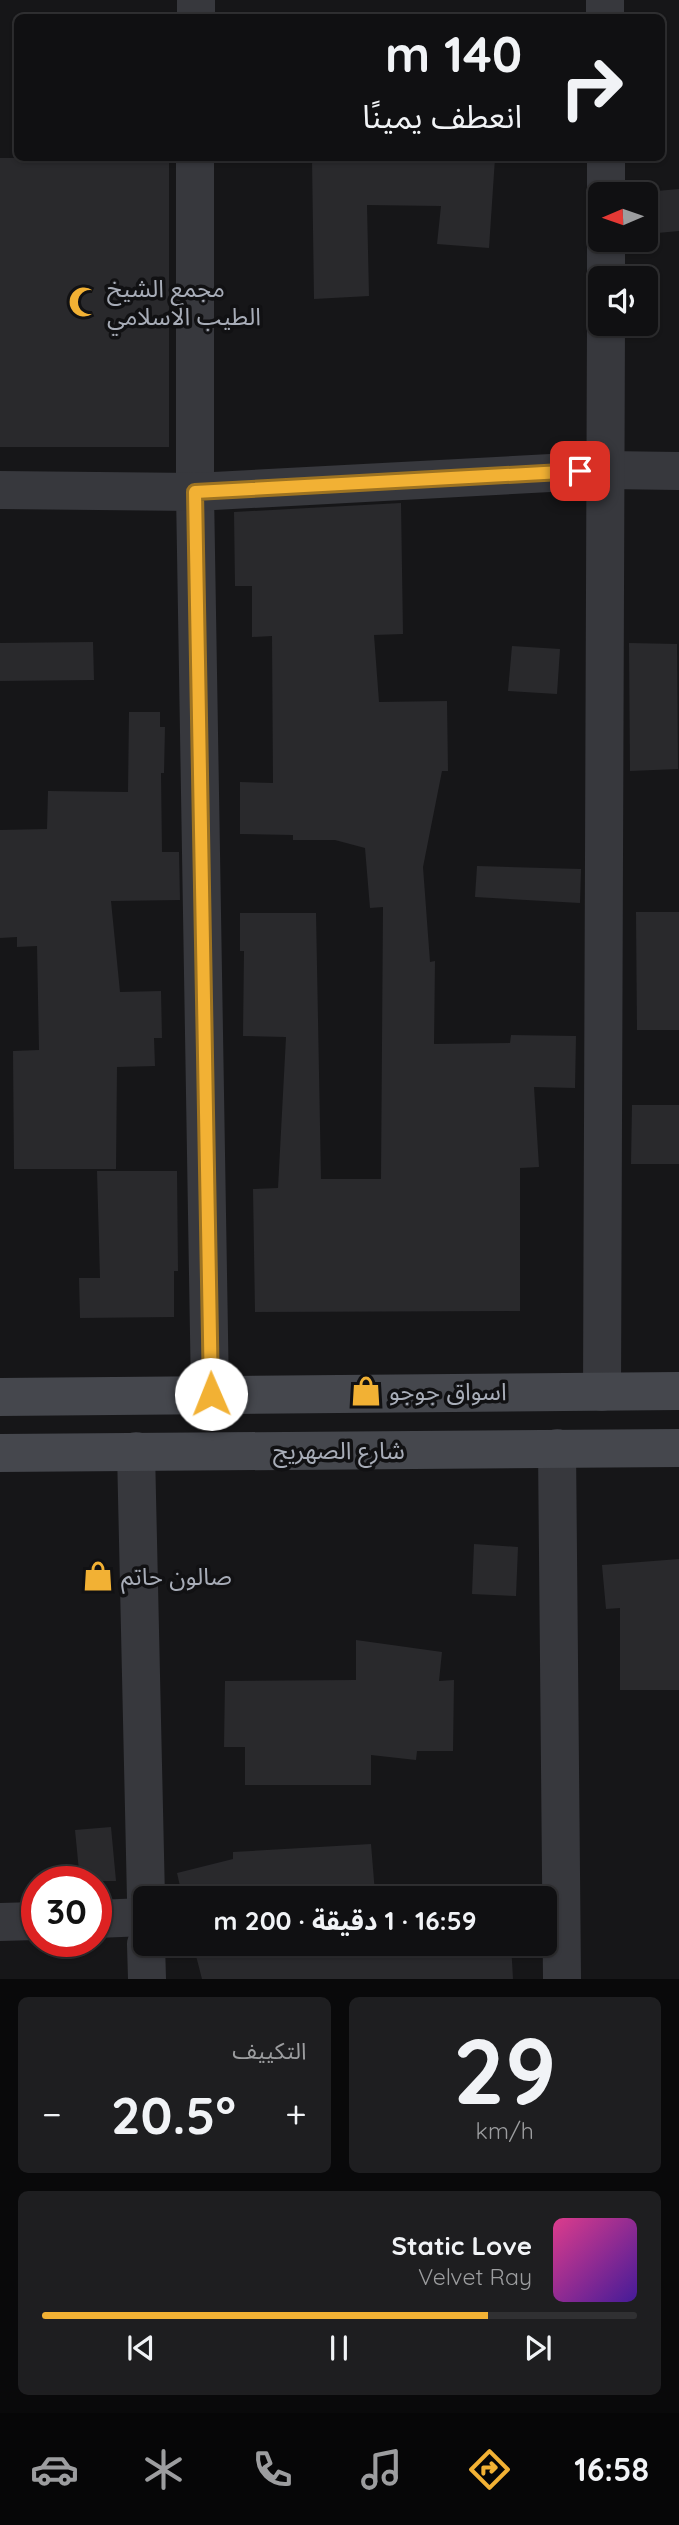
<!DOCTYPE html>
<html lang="ar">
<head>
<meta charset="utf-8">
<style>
	:root { --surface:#101012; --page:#1e1e20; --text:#f1f3f6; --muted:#9c9d9f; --line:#303032; --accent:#f2b134 }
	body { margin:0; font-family:Quicksand,"Noto Sans Arabic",sans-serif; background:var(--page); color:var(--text); direction:rtl; height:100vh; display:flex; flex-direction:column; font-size:26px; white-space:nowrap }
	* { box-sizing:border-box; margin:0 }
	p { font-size:23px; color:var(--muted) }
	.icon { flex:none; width:38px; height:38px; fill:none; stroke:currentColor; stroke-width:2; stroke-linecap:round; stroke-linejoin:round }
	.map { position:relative; height:1979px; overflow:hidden; direction:ltr }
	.sheet { display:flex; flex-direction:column; gap:18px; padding:18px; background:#09090a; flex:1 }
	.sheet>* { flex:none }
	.guide { position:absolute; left:14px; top:14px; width:651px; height:147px; border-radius:10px; box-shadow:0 2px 5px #0004,0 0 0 2px var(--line); direction:rtl; background:#101012; color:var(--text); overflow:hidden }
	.needle { width:46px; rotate:268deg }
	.controls { position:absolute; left:588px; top:182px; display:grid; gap:14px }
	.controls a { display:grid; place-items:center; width:70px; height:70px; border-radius:10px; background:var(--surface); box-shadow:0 2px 5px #0004,0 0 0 2px var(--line); font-size:35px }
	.speed { position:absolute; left:21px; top:1866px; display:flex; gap:14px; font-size:35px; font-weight:700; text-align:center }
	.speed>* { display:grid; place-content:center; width:91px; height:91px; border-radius:50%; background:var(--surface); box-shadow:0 2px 5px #0004,0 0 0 2px var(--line); line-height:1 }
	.speed .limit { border:10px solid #d22; background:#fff; color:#111 }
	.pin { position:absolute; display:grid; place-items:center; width:60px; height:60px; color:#fff; margin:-30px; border-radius:14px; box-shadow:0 4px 10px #0006 }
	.me { position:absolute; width:77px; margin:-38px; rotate:359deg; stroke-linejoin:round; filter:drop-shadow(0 0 5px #0008) }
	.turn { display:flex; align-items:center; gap:24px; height:147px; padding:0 28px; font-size:32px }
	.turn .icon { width:91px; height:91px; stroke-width:2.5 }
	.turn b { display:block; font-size:49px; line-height:60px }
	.big { font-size:52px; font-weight:700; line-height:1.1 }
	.sheet .tile { flex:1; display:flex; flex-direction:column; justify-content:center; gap:10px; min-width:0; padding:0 24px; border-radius:10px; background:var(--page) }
	.sheet .dial { align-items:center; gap:0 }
	.dial b { font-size:91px; line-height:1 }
	.song { display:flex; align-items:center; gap:21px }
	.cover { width:84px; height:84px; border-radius:10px; background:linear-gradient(135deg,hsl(330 70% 55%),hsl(260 70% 35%)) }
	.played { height:7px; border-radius:4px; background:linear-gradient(90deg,var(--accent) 75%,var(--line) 75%) }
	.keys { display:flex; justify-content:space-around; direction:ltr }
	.heat { display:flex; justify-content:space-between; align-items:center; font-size:38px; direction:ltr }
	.sheet .tiles { flex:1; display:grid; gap:18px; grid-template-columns:1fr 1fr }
	.tile:last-child { grid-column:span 2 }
	.trip { position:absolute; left:133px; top:1886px; width:424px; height:70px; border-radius:10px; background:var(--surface); box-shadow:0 2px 5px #0004,0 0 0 2px var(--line); font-weight:700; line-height:70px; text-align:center; direction:rtl }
	.menu { display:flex; height:112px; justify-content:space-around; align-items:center; background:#060607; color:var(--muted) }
	.menu .icon { width:49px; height:49px }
	.menu .active { color:var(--accent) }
	.menu b { font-size:32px; color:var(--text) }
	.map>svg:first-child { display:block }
	.building { fill:#29292c }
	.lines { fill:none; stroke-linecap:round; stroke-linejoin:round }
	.street { stroke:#37383d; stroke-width:38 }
	.secondary { stroke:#45474d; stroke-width:38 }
	.route-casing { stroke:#9d7322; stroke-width:18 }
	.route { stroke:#f2b134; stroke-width:12 }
	.labels { text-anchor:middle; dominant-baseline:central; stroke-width:7; stroke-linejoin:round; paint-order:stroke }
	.poi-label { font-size:24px; fill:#a8adb8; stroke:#111113; text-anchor:start }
	.street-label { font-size:24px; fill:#a8adb8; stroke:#111113 }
</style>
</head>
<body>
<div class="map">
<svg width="679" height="1979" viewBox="0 0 679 1979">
	<rect width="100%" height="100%" fill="#161618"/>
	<!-- building -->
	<g class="building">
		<rect x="0" y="158" width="169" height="289"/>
		<path d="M312,158h183l-6,90 -52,-4 4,-38 -74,-1 2,91 -55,3z"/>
		<path d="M679,189v42l-33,3v-42z"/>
		<path d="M401,503l2,131 -29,1 5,67 68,-1 1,70h-6l-19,96 7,95 5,-1 -1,83 76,-1 1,-8 65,1 -1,52 -41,-1 5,80 -19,1v143l-265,1 -2,-123 25,-1 8,-151 -43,-1 1,-85h-4v-38h76l5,266h60l2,-272 -13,1 -5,-60 -30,-8h-42v-5l-53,-1v-52l33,1 -1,-147 -20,1v-51h-17l-1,-74z"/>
		<path d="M93,642l1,38 -94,1v-38z"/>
		<path d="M629,643l48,1 1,125 -48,2z"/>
		<path d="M512,646l48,3 -3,45 -49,-3z"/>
		<path d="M129,712h31v15h5l-1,46h-3l1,79h17l1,48 -69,1 9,91 41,-1 1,47h-8l1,28 -38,1 -1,102h-102l-1,-118 26,-1 -2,-104 -20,1v-10l-17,1v-108l47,-1 1,-38 80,1z"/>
		<path d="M477,866l104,3 -1,34 -105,-6z"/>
		<path d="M636,912h43v118h-42z"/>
		<path d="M632,1105h47v59h-48z"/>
		<path d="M97,1171h80l1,100h-4v46l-94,1 -1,-40h21z"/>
		<path d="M474,1544l44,3 -2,49 -44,-2z"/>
		<path d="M679,1559v131h-59v-82l-14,1 -4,-44z"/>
		<path d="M356,1640l86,12 -3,29 15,-1 -1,71h-36l-1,9 -45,-5v30h-126v-38h-21l1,-66 131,-1z"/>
		<path d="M111,1827l5,54h-36l-5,-51z"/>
		<path d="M371,1844l4,49h49v6h-241l-6,-26 56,-14v-7z"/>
		<path d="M193,1944h232v5l86,-5 2,35h-311z"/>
	</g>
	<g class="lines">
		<!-- street -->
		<g class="street">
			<path d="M605,0v18"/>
			<path d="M196,18v-18"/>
			<path d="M195,158v334l15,902"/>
			<path d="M606,158v36"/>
			<path d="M606,240v38"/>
			<path d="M0,490l195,2 412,-22 72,1"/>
			<path d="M602,1392l4,-1068"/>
			<path d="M557,1448l5,531"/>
			<path d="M136,1451l10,448"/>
			<path d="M96,1919l49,-2"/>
			<path d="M0,1922l37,-1"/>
			<path d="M146,1944l1,35"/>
		</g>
		<!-- secondary -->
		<g class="secondary">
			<path d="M0,1397l679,-6"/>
			<path d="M0,1453l679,-5"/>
		</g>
	</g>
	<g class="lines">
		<!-- route casing -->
		<g class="route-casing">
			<path id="route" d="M211,1394l-16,-902 385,-21"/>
		</g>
		<!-- route -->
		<use href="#route" class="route"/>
	</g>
	<!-- icons -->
	<defs>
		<g id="mosque-bare" transform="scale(2.415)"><path d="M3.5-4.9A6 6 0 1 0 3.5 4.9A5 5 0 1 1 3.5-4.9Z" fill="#f2b134" stroke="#111113" stroke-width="2.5" paint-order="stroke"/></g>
		<g id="shop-bare" transform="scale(2.415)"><path d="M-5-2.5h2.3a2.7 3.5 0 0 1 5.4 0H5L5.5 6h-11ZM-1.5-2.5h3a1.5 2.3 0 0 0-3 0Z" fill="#f2b134" stroke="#111113" stroke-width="2.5" paint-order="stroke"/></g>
	</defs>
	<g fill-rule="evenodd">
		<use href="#mosque-bare" x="84" y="302"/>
		<use href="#shop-bare" x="366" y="1391"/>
		<use href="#shop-bare" x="98" y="1576"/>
	</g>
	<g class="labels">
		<!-- poi labels -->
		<g class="poi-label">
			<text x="107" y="288">مجمع الشيخ<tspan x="107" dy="28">الطيب الاسلامي</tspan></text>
			<text x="389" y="1391">اسواق جوجو</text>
			<text x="121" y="1576">صالون حاتم</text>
		</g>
		<!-- street labels -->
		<g class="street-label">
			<text x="339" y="1450">شارع الصهريج</text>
		</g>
	</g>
</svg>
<div class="controls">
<a><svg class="needle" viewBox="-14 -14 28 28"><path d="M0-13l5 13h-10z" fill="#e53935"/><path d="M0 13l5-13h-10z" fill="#9c9d9f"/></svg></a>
<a><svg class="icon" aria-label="sound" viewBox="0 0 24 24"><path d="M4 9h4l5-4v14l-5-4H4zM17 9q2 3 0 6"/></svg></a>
</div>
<div class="speed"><div class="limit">30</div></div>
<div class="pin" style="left:580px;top:471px;background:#d93025"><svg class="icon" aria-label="arrive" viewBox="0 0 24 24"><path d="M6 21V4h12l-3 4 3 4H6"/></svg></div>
<svg class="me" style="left:211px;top:1394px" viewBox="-20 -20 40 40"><circle r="19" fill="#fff"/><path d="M0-13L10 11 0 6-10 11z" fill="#f2b134"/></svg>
<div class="trip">16:59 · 1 دقيقة · 200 m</div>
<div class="guide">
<div class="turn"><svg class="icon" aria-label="right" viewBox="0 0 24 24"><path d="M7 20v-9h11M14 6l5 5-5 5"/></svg><div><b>140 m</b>انعطف يمينًا</div></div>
</div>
</div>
<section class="sheet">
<div class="tiles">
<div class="tile dial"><b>29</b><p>km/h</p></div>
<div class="tile"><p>التكييف</p>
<div class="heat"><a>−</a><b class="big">20.5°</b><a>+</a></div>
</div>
<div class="tile">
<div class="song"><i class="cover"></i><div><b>Static Love</b><p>Velvet Ray</p></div></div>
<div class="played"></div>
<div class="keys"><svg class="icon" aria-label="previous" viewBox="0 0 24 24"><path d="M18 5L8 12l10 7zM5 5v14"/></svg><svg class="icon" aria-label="pause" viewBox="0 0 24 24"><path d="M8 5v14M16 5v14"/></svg><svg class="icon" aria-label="next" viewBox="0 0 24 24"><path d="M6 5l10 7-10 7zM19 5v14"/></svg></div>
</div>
</div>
</section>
<nav class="menu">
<b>16:58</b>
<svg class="icon active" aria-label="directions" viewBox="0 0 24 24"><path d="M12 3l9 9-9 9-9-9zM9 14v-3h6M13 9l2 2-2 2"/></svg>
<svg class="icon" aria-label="music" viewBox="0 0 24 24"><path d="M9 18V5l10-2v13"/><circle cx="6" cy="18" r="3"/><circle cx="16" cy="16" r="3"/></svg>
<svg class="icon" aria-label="phone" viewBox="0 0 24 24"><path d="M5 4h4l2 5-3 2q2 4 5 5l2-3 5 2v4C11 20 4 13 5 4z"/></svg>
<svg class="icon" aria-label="climate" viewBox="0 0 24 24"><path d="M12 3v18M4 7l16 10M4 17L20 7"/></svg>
<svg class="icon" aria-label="car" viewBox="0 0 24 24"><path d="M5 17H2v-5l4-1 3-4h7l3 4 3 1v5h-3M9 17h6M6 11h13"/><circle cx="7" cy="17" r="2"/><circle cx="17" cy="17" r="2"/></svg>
</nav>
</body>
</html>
